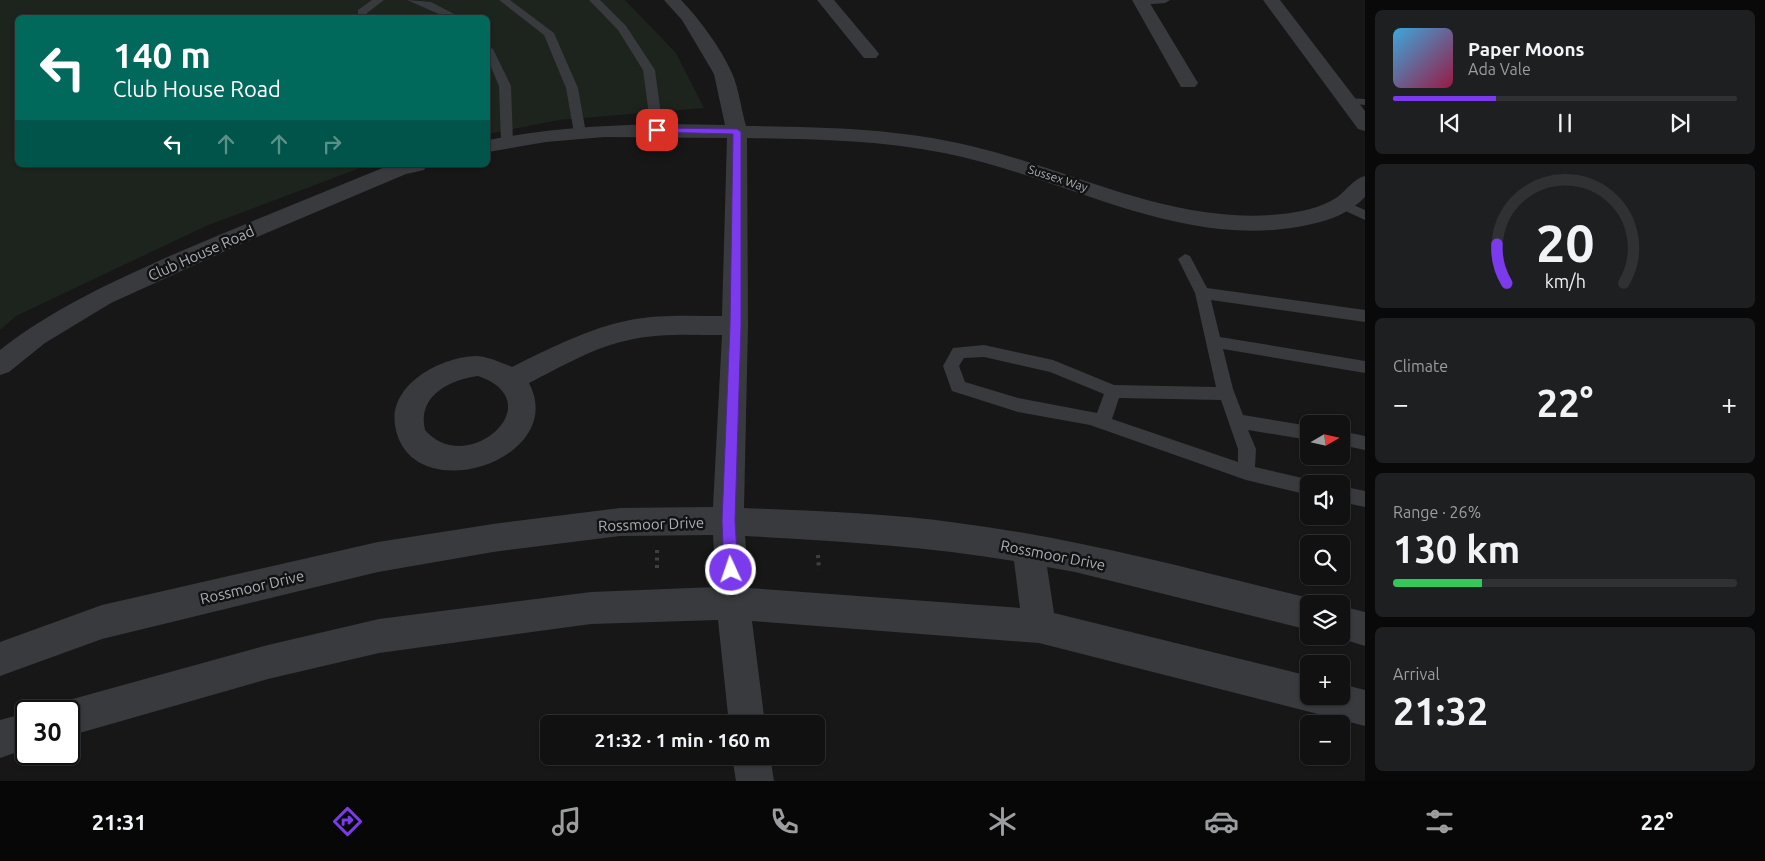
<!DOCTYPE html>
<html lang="en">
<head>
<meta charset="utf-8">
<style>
	:root { --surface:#111112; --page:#1e1f20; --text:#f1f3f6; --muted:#9c9d9f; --line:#303132; --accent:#7c3aed }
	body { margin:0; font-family:Ubuntu,sans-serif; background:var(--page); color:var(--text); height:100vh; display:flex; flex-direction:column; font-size:19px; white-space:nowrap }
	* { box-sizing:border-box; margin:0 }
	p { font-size:16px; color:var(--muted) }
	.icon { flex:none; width:28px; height:28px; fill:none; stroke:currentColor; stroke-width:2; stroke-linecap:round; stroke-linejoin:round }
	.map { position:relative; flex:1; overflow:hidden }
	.panel { display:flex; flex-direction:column; gap:10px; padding:10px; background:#09090a; width:400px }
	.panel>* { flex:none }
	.top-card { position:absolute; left:15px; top:15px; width:475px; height:152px; border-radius:8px; box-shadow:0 1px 4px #0004,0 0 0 1px var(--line); background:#00695c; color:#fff; overflow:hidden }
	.needle { width:32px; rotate:81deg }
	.controls { position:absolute; left:1300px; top:415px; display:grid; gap:10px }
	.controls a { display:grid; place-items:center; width:50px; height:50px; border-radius:8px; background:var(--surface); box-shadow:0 1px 4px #0004,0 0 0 1px var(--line); font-size:25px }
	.speed { position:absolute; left:15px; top:700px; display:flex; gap:10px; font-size:25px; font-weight:700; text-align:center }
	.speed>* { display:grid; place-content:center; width:65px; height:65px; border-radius:50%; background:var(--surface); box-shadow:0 1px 4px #0004,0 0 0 1px var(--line); line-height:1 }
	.speed .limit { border:2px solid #111; border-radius:8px; background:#fff; color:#111 }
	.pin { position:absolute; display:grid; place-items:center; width:42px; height:42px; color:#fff; margin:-21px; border-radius:10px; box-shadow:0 2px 8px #0006 }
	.me { position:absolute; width:55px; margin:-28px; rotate:357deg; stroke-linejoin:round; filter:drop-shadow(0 0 4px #0008) }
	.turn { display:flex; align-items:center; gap:18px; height:105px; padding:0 15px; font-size:22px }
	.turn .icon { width:65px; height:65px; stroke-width:2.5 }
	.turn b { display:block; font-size:35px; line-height:42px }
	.lanes { display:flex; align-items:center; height:48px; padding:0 15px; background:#0003; justify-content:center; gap:25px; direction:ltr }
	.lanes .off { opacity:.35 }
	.big { font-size:38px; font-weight:600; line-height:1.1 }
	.panel .widget { flex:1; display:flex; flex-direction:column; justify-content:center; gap:8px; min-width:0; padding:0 18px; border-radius:8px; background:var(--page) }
	.panel .dial { align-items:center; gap:0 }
	.dial svg { height:130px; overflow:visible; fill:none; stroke:var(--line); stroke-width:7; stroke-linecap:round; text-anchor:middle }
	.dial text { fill:var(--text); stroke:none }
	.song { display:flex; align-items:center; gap:15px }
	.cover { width:60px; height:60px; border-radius:8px; background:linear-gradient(135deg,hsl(200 70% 55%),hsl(340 70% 35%)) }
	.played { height:5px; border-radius:2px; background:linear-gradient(90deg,var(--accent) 30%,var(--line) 30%) }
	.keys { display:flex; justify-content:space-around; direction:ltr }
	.heat { display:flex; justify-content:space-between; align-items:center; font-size:28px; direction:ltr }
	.charge { height:8px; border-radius:4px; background:linear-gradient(90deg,#34c759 26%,var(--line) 0) }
	.trip { position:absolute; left:540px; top:715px; width:285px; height:50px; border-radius:8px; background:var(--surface); box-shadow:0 1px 4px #0004,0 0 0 1px var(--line); font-weight:600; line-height:50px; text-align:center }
	.menu { display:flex; height:80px; justify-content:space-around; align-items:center; background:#070707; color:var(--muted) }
	.menu .icon { width:35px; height:35px }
	.menu .selected { color:var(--accent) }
	.menu b { font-size:22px; color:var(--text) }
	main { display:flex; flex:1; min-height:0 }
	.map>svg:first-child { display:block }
	.green { fill:#1d231d }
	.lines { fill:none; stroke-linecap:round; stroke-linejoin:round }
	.path { stroke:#3e4144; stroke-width:4; stroke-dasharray:3 4.5; stroke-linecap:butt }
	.service { fill:#383a3d; fill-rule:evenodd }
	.minor { fill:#383a3d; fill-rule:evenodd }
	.route { fill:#7c3aed; stroke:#51269a }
	.labels { text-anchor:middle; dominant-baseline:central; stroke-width:5; stroke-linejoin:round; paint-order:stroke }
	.far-street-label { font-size:12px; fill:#aab0b7; stroke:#121213 }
	.street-label { font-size:15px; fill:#aab0b7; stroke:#121213 }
</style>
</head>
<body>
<main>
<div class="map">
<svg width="1365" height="781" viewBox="0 0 1365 781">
	<rect width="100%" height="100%" fill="#171718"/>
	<!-- green -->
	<path class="green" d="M0,0h625l51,53 28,55 -145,12 -71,14v-116h-470v147h350l-162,61 -190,90 -16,14z"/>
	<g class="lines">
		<!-- path -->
		<g class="path">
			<path d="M657,550v20"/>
			<path d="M818,555l1,15"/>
		</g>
		<!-- service -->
		<g class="service">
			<path d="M372,0h12l-17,13 1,5h-10v-8z"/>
			<path d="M407,0l24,2 31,16h-14z"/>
			<path d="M499,0h11l44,33 24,55 8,45 -2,3h-8l-2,-3 -8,-45 -22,-53z"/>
			<path d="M589,0h11l26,26 29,44 8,60 -2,3 -4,1 -6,-4 -8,-60 -25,-40z"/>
			<path d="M1137,0h33l-5,3 -24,2 -4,-1z"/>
			<path d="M488,46l5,3 18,37 2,56 -6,4 -6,-4 -2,-56 -11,-26z"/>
			<path d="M1349,98l16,1v6l-20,-2v-4z"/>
			<path d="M1342,200l23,10v10l-28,-13 -2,-3z"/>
			<path d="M1185,254l5,2 17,32 158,22v12l-154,-22 9,37 145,24v12l-142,-24 10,40 10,26 66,11v14l-61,-10 8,19 -1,18 60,14 1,3h-7v11l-63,-15 -156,-55 -72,-13 -66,-21 -9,-25 10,-18 31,-3 69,15 61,25 102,2 -21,-94 -17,-34zM984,357l66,15 54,22 -7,19 -79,-15 -53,-16 -6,-16 5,-8zM1119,398l102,2 17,49v13l-126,-43z"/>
			<path d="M1341,431l24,5v14l-24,-5z"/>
			<path d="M1341,486l24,5v16l-24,-5z"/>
		</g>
		<!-- minor -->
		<g class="minor">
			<path d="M664,0h17c20,21 39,47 51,73 7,16 9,36 14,53 75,1 151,2 225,20 102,24 203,80 311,68 18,-2 38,-6 54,-16 10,-7 17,-19 29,-22v21c-14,15 -34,23 -53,27 -127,30 -248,-48 -368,-71 -65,-13 -131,-14 -197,-15l1,187 -4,183c71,3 144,5 214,15 119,15 235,47 351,75l12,6h-12v26l-234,-58 -28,-5 7,46 255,63v20h32v-12l24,6v36l-326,-83 -287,-22 13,103h-36l-11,-104 -127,4 -212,29 -111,26 -199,57v-25h-15l2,-6 13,-5 199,-55 111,-26 212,-27 125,-5 -3,-52 -93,1 -127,16 -115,20 -276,67 -102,37v-34l102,-37 276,-63 115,-18 127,-16 93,-1 9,-172c-31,0 -63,-2 -93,5 -35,7 -68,27 -100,43 41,78 -121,129 -134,42 -6,-41 46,-68 81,-69 11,0 26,7 36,11 38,-19 77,-39 118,-47 30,-6 62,-4 92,-4l5,-178 -123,-1 -58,5 -58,10v-12c79,-15 157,-17 237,-15l-11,-51 -32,-54zM478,376c76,26 -11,103 -53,54 -8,-34 24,-50 53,-54zM745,536c90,5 180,10 269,25l6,47 -271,-20z"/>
			<path d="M817,0h17l42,50 3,4 -3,4h-12z"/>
			<path d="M1132,0h16l50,83 -3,4h-14z"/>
			<path d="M1263,0h17l85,111v20l-7,-2z"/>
			<path d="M390,165h37l-3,5 -18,4 -161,68 -134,61 -66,40 -36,29 -9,3v-25c52,-41 112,-68 172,-95 72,-31 145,-60 218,-90z"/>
			<path d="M1341,606l24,6v34l-32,-10h8z"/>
			<path d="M26,713v36l-26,9v-38z"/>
			<path d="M732,756h38l4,25h-38z"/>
		</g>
	</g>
	<!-- route -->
	<path class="route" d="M657,128l80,1 4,3v193l-6,196 3,49 -2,5 -5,2 -5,-2 -2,-5 -2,-49 8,-196 3,-191 -79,-2 -1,-2z"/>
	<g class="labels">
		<!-- far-street labels -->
		<g class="far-street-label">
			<text transform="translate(1058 178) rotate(18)">Sussex Way</text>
		</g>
		<!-- street labels -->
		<g class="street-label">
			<text transform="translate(201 253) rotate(-24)">Club House Road</text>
			<text transform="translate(651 524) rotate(-2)">Rossmoor Drive</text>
			<text transform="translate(1053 555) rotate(11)">Rossmoor Drive</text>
			<text transform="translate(252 587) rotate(-13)">Rossmoor Drive</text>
		</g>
	</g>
</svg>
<div class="controls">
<a><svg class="needle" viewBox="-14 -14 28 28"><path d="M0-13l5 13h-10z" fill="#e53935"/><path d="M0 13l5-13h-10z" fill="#9c9d9f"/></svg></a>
<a><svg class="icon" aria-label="sound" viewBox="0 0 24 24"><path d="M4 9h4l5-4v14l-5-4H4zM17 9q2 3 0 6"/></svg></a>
<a><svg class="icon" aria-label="search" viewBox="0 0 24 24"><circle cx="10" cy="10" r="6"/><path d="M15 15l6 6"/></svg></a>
<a><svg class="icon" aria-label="layers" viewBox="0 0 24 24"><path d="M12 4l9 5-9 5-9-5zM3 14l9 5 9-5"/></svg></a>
<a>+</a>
<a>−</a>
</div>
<div class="speed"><div class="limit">30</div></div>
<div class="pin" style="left:657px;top:130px;background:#d93025"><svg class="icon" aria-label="arrive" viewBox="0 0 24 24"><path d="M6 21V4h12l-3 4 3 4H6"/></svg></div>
<svg class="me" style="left:731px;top:570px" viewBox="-20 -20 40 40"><circle r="17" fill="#7c3aed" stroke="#fff" stroke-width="3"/><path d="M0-11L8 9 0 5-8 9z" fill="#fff"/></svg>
<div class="trip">21:32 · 1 min · 160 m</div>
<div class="top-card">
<div class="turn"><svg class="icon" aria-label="left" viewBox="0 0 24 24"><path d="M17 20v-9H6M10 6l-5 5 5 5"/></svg><div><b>140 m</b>Club House Road</div></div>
<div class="lanes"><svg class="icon" aria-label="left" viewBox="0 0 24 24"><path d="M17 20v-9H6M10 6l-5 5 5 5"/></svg><svg class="icon off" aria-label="ahead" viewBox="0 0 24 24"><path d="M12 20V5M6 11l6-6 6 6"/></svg><svg class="icon off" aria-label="ahead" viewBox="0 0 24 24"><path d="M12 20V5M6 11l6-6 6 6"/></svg><svg class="icon off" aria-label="right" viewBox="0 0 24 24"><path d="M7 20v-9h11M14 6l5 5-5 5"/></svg></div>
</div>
</div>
<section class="panel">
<div class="widget">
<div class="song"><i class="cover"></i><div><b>Paper Moons</b><p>Ada Vale</p></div></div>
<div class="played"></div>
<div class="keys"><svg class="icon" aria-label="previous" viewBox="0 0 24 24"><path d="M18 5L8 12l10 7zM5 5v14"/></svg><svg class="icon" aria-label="pause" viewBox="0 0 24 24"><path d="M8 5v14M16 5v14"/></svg><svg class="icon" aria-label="next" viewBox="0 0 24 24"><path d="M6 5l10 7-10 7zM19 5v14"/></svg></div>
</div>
<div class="widget dial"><svg viewBox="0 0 100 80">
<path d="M14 69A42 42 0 1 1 86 69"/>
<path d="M14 69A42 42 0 0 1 8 45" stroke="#7c3aed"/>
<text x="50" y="56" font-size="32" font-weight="700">20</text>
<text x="50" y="72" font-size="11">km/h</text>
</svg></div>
<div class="widget"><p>Climate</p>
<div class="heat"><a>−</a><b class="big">22°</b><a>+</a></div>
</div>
<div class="widget"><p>Range · 26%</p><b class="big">130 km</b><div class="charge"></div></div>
<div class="widget"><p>Arrival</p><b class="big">21:32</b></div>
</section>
</main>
<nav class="menu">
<b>21:31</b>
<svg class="icon selected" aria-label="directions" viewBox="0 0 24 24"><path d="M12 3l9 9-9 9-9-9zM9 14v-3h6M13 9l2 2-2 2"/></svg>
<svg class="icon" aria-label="music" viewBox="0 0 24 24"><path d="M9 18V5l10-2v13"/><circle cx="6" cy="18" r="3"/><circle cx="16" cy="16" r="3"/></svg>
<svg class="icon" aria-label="phone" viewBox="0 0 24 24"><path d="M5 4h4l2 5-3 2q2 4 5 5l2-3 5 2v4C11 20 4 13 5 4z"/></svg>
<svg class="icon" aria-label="climate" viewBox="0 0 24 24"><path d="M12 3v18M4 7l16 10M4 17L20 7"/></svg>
<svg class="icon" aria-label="car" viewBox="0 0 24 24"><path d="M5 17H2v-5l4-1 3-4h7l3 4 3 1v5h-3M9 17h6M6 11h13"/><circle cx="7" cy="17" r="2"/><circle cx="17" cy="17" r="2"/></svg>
<svg class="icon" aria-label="filters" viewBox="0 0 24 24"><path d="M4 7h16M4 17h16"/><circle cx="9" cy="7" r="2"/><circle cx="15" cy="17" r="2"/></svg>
<b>22°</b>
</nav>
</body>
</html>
